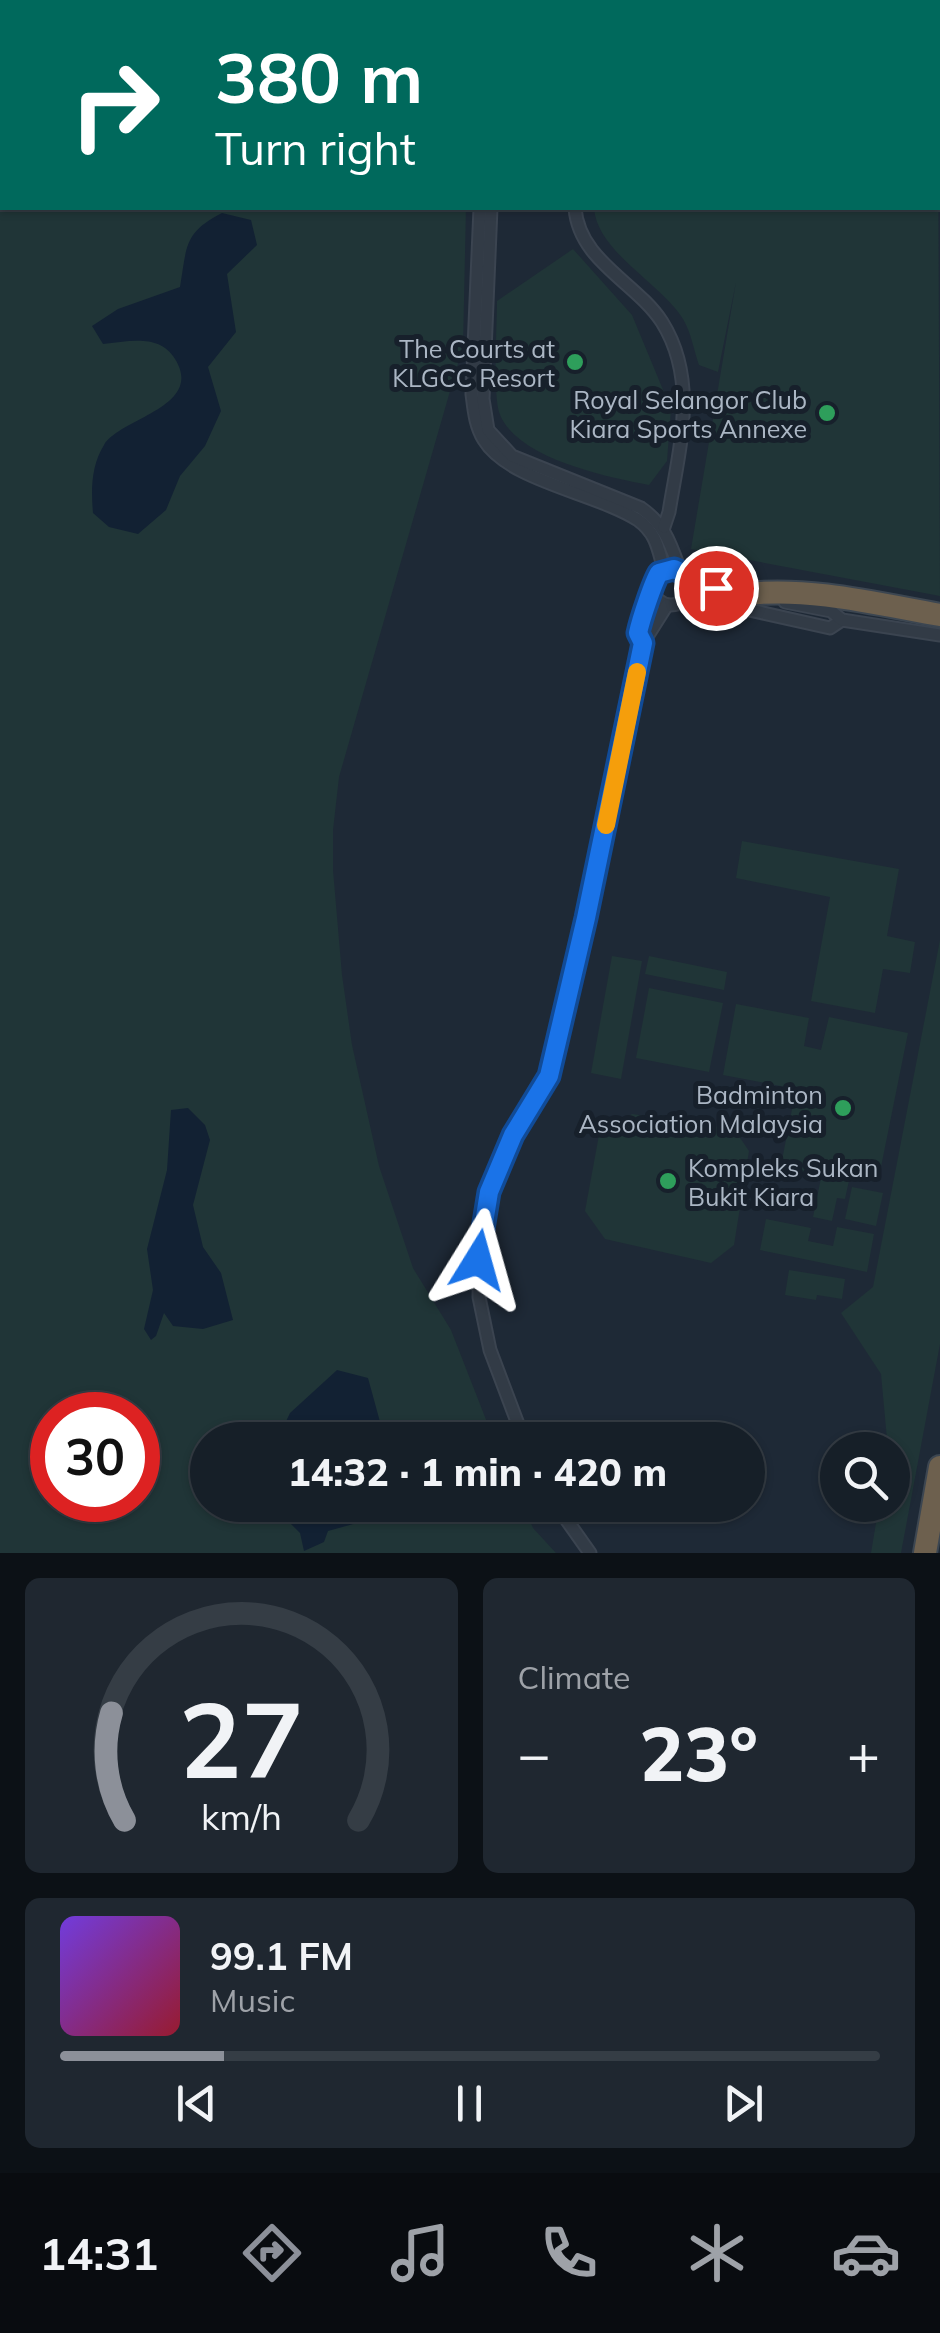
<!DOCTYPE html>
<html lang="en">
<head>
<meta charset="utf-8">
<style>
	:root { --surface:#161f28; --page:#1f2730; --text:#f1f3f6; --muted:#9ea2a8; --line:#353d45; --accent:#8c9099 }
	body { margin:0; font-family:Mulish,sans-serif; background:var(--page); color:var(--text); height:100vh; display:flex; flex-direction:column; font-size:38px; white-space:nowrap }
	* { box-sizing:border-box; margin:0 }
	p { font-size:32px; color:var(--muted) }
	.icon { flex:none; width:55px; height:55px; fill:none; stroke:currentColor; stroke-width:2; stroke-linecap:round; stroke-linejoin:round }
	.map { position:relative; height:1553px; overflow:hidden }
	.details { display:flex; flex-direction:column; gap:25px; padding:25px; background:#0c1116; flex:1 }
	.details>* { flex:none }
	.hud { position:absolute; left:0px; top:0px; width:940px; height:210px; box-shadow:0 2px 8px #0004,0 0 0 2px var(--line); background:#00695c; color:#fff; overflow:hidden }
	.tools { position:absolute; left:820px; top:1432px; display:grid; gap:20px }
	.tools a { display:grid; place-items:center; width:90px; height:90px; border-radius:50%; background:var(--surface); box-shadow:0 2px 8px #0004,0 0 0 2px var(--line); font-size:50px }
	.speed { position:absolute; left:30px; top:1392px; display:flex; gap:20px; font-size:50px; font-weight:700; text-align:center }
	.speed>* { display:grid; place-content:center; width:130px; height:130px; border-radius:50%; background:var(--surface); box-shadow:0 2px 8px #0004,0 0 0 2px var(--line); line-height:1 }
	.speed .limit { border:15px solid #d22; background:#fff; color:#111 }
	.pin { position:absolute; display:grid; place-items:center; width:85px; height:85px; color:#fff; margin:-42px; border:5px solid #fff; border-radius:50%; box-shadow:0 2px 10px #0007 }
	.me { position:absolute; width:110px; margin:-55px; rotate:8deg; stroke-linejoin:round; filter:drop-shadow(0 0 8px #0008) }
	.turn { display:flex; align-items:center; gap:35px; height:210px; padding:0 50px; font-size:45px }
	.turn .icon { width:130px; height:130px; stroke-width:2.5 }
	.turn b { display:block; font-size:70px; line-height:85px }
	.big { font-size:75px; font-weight:800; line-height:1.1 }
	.details .tile { flex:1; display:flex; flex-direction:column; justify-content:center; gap:15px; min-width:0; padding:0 35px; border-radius:15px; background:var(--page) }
	.details .dial { align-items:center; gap:0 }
	.dial svg { height:260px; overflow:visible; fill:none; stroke:var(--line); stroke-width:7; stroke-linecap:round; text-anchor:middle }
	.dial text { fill:var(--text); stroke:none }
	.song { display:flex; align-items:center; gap:30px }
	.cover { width:120px; height:120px; border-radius:15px; background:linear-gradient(135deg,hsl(260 70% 55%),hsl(350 70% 35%)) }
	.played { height:10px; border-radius:5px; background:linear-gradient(90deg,var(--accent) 20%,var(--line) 20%) }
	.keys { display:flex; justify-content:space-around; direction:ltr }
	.heat { display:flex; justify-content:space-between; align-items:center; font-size:55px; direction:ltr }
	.details .tiles { flex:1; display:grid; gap:25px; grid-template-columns:1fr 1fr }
	.tile:last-child { grid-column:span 2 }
	.trip { position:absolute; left:190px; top:1422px; width:575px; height:100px; border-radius:50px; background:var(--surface); box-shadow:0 2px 8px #0004,0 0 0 2px var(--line); font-weight:800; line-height:100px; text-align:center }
	.menu { display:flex; height:160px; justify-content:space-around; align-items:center; background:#090c10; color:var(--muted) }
	.menu .icon { width:70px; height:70px }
	.menu .current { color:var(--accent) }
	.menu b { font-size:45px; color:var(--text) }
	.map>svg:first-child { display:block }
	.green { fill:#203537; fill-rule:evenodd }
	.water { fill:#122133 }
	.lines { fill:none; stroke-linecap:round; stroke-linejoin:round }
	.street-casing { stroke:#3b4450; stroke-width:15 }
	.highway-casing { stroke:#3c4651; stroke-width:26 }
	.street { stroke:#323b46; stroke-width:11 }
	.highway { stroke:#6d604e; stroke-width:22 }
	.route-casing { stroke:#114b97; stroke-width:25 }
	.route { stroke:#1a73e8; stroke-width:18 }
	.slow { stroke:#f59e0b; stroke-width:18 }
	.leisure-dot { fill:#2e9e5b; stroke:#17202b; stroke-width:4 }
	.labels { text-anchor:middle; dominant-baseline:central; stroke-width:10; stroke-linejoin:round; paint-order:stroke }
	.poi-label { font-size:25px; fill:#abb6c4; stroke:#17202b; text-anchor:end }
</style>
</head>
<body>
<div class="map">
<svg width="940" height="1553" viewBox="0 0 940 1553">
	<rect width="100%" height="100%" fill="#1e2936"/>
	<!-- green -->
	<g class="green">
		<path d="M0,0h450l-448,2v206h464l-3,138 -124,431 -6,53v40l9,105 10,70 27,121 34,102 38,62 43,110h-286v65h315l10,23 23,25h-556zM52,1415h86v85h-86z"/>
		<path d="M938,113l2,483 -249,-47 45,-267 -18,90 -19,-7c-5,-14 -8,-33 -16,-46 -22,-36 -86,-67 -89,-111h344z"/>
		<path d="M573,249l59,66 39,94 -4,52 -18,24c-42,-8 -135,-27 -150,-73 -6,-20 -2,-86 -2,-111z"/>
		<path d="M742,841l157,28 -12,67 28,6 -5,31 -27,-4 -8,44 -64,-12 19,-104 -94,-19z"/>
		<path d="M940,940v404l-39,209h-30l8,-48h13v-55h-4l-7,-76 -40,-61 32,-26z"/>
		<path d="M612,956l30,5 -21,118 -30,-6z"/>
		<path d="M649,956l78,16 -3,18 -79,-16z"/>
		<path d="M649,988l74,15 -14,69 -73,-14z"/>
		<path d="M736,1004l73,14 -5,28 17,4 8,-33 79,16 -28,139 -28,-5 -7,32 -8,-1 -5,23 -19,-4 8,-39 -41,-8 16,-81 -73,-14z"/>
		<path d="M632,1114l102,15 15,22 -15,94 -23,18 -106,-24 -20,-28 14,-76z"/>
		<path d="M852,1187l31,6 -7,33 -31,-7z"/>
		<path d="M766,1219l45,9 -3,13 25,5 4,-19 37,7 -7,38 -107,-22z"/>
		<path d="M789,1270l56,9 -3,20 -25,-4 -1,5 -31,-5z"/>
	</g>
	<!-- water -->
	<g class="water">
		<path d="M222,213l29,7 6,25 -30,29 9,58 -28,35 13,44 -16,35 -25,30 -14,34 -28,24 -29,-7 -16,-14c-2,-23 -2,-47 11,-68 16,-27 101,-38 71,-86 -16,-26 -47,-17 -72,-15l-11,-18 26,-17 62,-22c7,-40 3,-54 42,-74z"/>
		<path d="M188,1108l17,17 5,15 -17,65 10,42 18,26 12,47 -30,9 -30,-3 -9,-13 -8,23 -5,4 -7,-11 9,-39 -6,-41 20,-79 4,-60z"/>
		<path d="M337,1370l31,8 17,62h-108l13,-27z"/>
		<path d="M272,1505h113l-10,13 -47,13 -4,11 -20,9 -4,-18z"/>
	</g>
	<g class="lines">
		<!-- street casing -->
		<g class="street-casing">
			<g id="street">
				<path d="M465,0v2"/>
				<path d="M475,0v2"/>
				<path d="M654,0l1,2"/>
				<path d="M480,208l-8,186c2,16 3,31 12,46 25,41 112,53 154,80 19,14 20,29 26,50"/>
				<path d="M491,208l-8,191 5,31 24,26 129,52c24,17 29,35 39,62"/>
				<path d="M575,208c4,53 61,74 87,114 37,59 17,127 7,190l-5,15"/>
				<circle cx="671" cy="587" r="18"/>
				<path d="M685,574l30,14 32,6"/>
				<path d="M687,596l143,32 12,-8"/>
				<path d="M785,602l46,9 11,9 98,15"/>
				<path d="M643,643l-5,-10 16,-40"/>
				<path d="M524,1440l-34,-90 -11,-53 1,-61 9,-43 24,-58 36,-59 22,-87 72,-346 24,-38"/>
				<path d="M556,1505l34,48"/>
			</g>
		</g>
		<!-- highway casing -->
		<g class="highway-casing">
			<g id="highway">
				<path d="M747,594c63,-7 131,10 193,21"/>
				<path d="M925,1553l15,-86"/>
			</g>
		</g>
		<!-- street -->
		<use href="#street" class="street"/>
		<!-- highway -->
		<use href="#highway" class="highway"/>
	</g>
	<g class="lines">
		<!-- route casing -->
		<g class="route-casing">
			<path id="route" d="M478,1260l11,-68 24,-57 36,-59 37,-158 57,-275 -5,-10c3,-14 15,-50 21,-60l15,-4 42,19"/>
		</g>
		<!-- route -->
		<use href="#route" class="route"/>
		<!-- slow -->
		<path class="slow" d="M606,825l31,-153"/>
	</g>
	<!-- markers -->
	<g class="leisure-dot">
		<circle cx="575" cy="362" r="10"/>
		<circle cx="827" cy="413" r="10"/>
		<circle cx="843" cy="1108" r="10"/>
		<circle cx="668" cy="1181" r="10"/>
	</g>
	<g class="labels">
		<!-- poi labels -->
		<g class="poi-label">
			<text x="555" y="348">The Courts at<tspan x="555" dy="29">KLGCC Resort</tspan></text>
			<text x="807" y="399">Royal Selangor Club<tspan x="807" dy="29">Kiara Sports Annexe</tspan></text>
			<text x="823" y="1094">Badminton<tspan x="823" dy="29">Association Malaysia</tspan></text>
			<text x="688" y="1167" text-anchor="start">Kompleks Sukan<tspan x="688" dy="29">Bukit Kiara</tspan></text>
		</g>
	</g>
</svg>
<div class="tools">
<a><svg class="icon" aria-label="search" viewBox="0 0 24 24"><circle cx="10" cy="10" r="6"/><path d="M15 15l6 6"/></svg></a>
</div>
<div class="speed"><div class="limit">30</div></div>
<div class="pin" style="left:716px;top:588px;background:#d93025"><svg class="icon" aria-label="arrive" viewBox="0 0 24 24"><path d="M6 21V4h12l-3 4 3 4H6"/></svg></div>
<svg class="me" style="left:478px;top:1260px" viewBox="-20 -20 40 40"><path d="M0-17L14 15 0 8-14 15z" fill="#1a73e8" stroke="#fff" stroke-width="4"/></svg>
<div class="trip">14:32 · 1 min · 420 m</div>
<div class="hud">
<div class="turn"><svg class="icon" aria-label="right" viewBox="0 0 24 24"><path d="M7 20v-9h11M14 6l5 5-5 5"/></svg><div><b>380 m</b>Turn right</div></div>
</div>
</div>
<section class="details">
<div class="tiles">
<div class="tile dial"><svg viewBox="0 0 100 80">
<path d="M14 69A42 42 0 1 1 86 69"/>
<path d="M14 69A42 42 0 0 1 10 36" stroke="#8c9099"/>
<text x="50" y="56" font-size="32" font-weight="700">27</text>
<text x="50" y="72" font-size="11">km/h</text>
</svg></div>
<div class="tile"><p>Climate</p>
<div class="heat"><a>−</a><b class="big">23°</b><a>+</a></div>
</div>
<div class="tile">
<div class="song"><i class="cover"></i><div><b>99.1 FM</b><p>Music</p></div></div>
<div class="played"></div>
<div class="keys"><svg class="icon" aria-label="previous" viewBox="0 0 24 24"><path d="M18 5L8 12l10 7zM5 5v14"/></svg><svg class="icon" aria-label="pause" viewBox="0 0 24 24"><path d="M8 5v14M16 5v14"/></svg><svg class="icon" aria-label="next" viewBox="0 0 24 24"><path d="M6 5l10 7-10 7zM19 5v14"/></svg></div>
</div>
</div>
</section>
<nav class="menu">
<b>14:31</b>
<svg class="icon current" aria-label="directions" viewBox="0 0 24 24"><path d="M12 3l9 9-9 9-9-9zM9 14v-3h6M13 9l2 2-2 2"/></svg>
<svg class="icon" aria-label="music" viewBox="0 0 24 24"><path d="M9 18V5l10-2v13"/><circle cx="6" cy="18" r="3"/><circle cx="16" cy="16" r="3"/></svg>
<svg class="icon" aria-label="phone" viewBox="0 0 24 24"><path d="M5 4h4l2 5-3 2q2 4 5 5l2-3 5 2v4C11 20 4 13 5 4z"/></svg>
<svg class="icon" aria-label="climate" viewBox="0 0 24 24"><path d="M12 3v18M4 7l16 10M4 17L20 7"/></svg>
<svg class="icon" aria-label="car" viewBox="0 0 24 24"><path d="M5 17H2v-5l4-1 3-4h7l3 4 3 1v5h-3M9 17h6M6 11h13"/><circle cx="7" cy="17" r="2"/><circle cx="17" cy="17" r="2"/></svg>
</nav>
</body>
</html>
